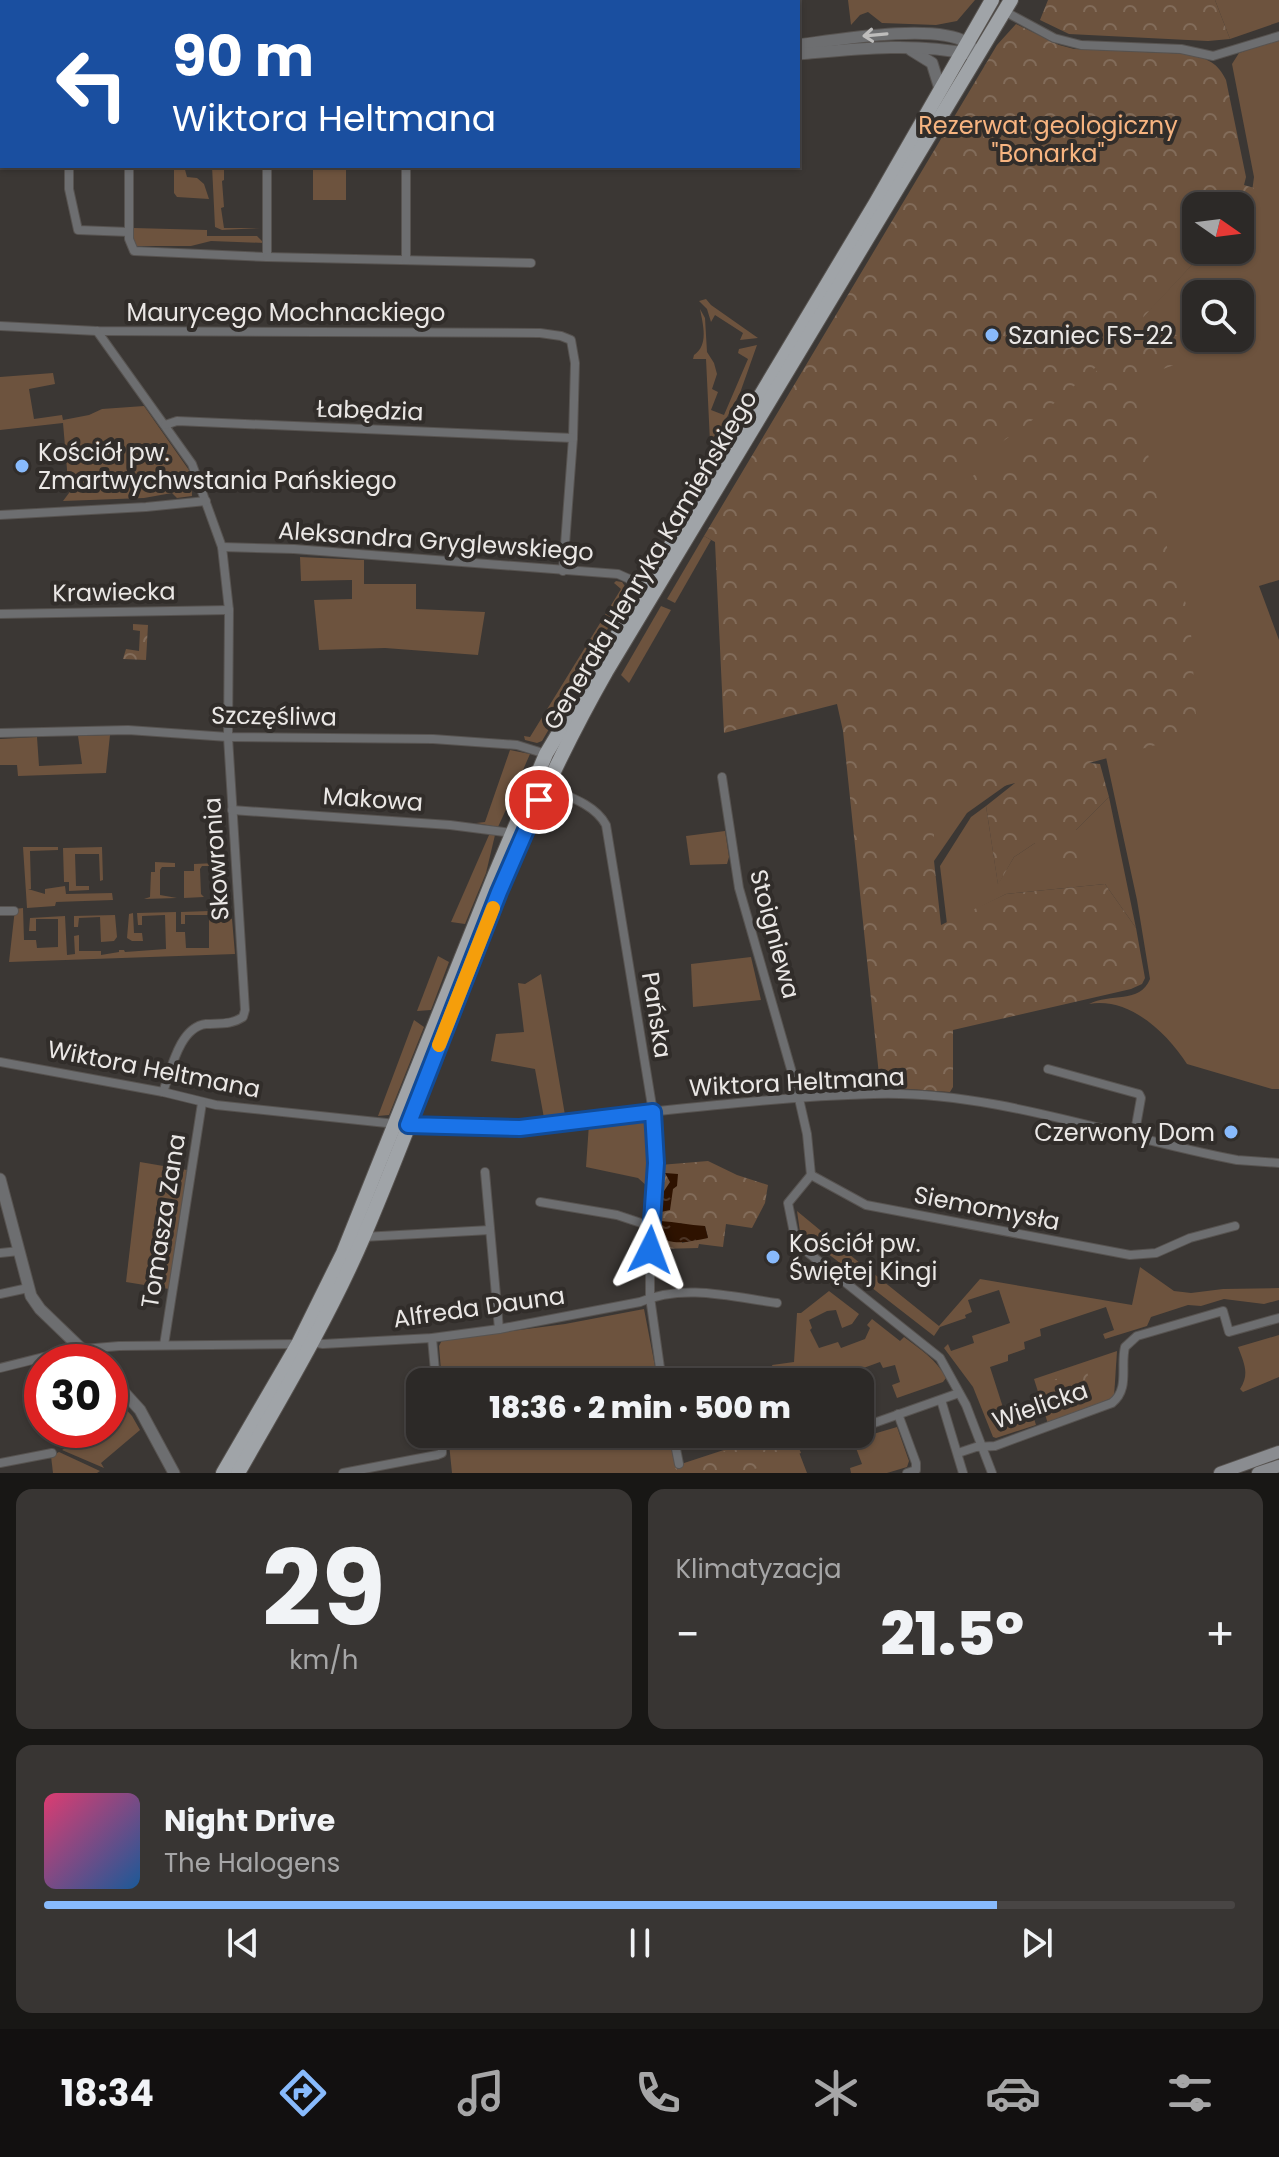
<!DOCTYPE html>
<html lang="pl">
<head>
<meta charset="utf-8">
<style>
	:root { --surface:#2c2927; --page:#383533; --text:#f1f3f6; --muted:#a6a6a7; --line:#484544; --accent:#88bafc }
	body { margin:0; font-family:Poppins,sans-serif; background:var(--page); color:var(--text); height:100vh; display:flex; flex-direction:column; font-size:30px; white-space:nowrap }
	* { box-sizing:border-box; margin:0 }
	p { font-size:26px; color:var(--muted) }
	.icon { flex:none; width:44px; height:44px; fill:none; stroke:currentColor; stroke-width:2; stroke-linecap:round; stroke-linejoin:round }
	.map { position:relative; height:1473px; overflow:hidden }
	.panel { display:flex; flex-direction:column; gap:16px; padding:16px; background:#181715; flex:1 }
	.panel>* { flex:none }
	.guide { position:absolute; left:0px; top:0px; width:800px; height:168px; box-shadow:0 2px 6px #0004,0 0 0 2px var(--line); background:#1a4fa0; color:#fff; overflow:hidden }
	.needle { width:52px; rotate:104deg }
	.tools { position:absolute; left:1182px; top:192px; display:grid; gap:16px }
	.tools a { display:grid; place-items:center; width:72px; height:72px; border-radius:16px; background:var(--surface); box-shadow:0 2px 6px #0004,0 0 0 2px var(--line); font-size:40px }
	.speed { position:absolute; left:24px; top:1344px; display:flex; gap:16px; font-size:40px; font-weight:700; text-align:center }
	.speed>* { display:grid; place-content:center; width:104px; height:104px; border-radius:50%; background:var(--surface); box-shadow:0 2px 6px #0004,0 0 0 2px var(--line); line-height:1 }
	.speed .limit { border:12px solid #d22; background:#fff; color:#111 }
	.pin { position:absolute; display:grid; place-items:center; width:68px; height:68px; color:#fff; margin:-34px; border:4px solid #fff; border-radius:50%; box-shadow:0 2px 8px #0007 }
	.me { position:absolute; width:88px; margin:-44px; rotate:3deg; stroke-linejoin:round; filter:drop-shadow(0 0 6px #0008) }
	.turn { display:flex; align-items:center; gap:28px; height:168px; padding:0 40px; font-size:36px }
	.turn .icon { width:104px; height:104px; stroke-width:2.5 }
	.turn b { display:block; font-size:56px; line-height:68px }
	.big { font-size:60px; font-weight:800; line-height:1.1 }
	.panel .tile { flex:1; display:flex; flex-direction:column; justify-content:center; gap:12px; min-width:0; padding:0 28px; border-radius:16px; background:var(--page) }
	.panel .dial { align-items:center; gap:0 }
	.dial b { font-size:104px; line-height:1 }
	.song { display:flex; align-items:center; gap:24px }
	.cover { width:96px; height:96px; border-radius:12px; background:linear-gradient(135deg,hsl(340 70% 55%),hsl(210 70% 35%)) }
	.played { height:8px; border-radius:4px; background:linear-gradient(90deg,var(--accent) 80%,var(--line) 80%) }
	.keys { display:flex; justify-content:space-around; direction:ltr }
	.heat { display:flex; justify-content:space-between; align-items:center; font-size:44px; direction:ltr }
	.panel .tiles { flex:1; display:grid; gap:16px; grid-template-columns:1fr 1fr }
	.tile:last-child { grid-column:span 2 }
	.trip { position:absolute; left:406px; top:1368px; width:468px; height:80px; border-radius:16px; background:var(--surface); box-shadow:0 2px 6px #0004,0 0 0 2px var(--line); font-weight:800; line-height:80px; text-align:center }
	.tab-bar { display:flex; height:128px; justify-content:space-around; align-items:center; background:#121010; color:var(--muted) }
	.tab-bar .icon { width:56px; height:56px }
	.tab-bar .selected { color:var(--accent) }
	.tab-bar b { font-size:36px; color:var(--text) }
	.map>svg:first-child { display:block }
	.grass { fill:#6d533e; fill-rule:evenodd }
	.forest { fill:url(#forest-crowns); fill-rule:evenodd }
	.water { fill:url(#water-ripples) }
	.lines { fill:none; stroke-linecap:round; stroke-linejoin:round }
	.minor-casing { stroke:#575350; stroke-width:10 }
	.tertiary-casing { stroke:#575350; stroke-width:13 }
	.secondary-casing { stroke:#575350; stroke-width:14 }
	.primary-casing { stroke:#575350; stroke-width:16 }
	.minor { stroke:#6d6e70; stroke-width:8 }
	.tertiary { stroke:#6d6e70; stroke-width:11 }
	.secondary { stroke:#8a8c90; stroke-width:12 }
	.primary { stroke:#a0a4a8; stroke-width:14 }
	.oneway { stroke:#bebdbc }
	.route-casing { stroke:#114b97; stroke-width:20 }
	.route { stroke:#1a73e8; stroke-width:14 }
	.slow { stroke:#f59e0b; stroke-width:14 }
	.poi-dot { fill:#88bafc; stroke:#312d2a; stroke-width:3 }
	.labels { text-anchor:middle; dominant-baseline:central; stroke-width:8; stroke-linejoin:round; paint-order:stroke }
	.park-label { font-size:24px; fill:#f7b480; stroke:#312d2a }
	.street-label { font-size:24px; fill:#eae7e5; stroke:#312d2a }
	.poi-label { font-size:24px; fill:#eae7e5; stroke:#312d2a; text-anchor:start }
</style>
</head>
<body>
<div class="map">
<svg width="1279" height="1473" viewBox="0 0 1279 1473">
	<defs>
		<pattern id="forest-crowns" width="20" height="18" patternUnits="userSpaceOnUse" patternTransform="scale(2)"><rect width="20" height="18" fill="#6d533e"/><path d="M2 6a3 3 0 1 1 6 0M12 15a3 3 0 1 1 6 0" fill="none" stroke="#826c5a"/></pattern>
		<pattern id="water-ripples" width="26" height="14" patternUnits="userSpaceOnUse" patternTransform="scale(2)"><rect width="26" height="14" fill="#2e1200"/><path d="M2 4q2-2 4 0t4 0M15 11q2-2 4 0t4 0" fill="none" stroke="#4c3425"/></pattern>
	</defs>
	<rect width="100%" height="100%" fill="#3b3734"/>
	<!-- grass -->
	<g class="grass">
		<path d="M848,0h127l-18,21 -21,4 -54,-2 -14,-11 -8,3 -9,10z"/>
		<path d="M1215,0h64v22l-49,17z"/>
		<path d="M1279,39v541l-20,6 20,54v449h-7l-85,-25c-20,-31 -57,-67 -98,-60 21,-11 51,0 61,-25l-13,-79 -33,-152 -92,33 -45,32 -33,48v-56l-89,-261 39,-28 4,7 248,-199 70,-74h34v-36l11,-15 3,-22 -22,-113 7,-11zM1196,294h44v44h-44z"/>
		<path d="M174,166h10l3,11 10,1 7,6 5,15 -32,-2 -3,-4z"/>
		<path d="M212,166l12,1v13l-2,1 2,26 -3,1 3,20h37l-39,2 -7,-3z"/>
		<path d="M346,169v31h-33v-30z"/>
		<path d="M134,228l73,2v6h50l7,7 -53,-2 -20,5h-57z"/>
		<path d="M706,299l5,6 47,33 -18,2 3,-7 -28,-18 -4,7 -4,-13 -8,-8z"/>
		<path d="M700,309l5,9 2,34 7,11 3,11 -5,15 6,3 -7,18 13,5 24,-56 -10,-6 1,-4 18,-4 -17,48 -27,50 -3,-1 -4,-83h-13l1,-4c15,-10 9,-30 6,-46z"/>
		<path d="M53,373l2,11 -26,5 5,30 28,-4 1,5 26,-5 13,-6 42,-3 47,67 1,23 -15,2 -5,-5 -28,5 -81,3 6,-8 -6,-70 -63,7v-53z"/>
		<path d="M704,536l7,4 -36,63 -8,-4z"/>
		<path d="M300,557l64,3v24h52v25l69,3 -7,43 -93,-7 -66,2 -5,-50 38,-1v-19l-51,1z"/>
		<path d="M616,581l6,1 5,7 -2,10 -83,142 -5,2 -12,-3 -1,-4 6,1 91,-148 -7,-6z"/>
		<path d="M661,606l10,4 -42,73 -8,-8z"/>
		<path d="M110,735l-4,38 -88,3 -1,-11h-17v-26l37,-2 2,29 43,-2 -4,-28z"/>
		<path d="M510,750l20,4 -14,32 -5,2 -4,10 2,5 -11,24 -22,-4 9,-1z"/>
		<path d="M1109,797l27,131 -31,-44 -99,10 -59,30 -7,-58 31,-49 15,-11 12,78 16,-27 21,-14 41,-13z"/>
		<path d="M725,831l4,26 -2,7 -37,1 -4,-29z"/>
		<path d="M489,835h6l-9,38 -21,51 -14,-2z"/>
		<path d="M23,847h35v3l-28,1 1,38h-3l17,5v-5l20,-3 1,8 46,-1 1,7 -57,2 -1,4 -28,2z"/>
		<path d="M102,847l1,33 -3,1 -1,-27h-24l1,32h13v4l-20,1v-9h-5l-1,-34z"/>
		<path d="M155,862l20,1v4h-13l-2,3v25l17,3 -33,1 6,-2 1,-25h4z"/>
		<path d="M216,863v3h-14l-2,3 1,25 3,3 -20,1v-27h10v-7z"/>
		<path d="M23,908l1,32h12l1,8 21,-1v-28h-22v12h-7l1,-13 35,-2 2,39 8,-1 -1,-18 5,-1v16h22v4l18,-3v-2h5l1,2 41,-3 -1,-34 -23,1v9h-4l-1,-12 39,-1v20h9l1,16h23v-33h-24v9h-4v-12l28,-1 11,4v3l2,-2 10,3 3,35 -226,8 6,-53z"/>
		<path d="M133,913l1,20h8l1,8h-11l-5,-3 2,-24z"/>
		<path d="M115,915l2,22 -3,4 -13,1 -1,-25 -21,1 -1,9h-4v-11z"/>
		<path d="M438,956l11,6 -18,48 -14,1z"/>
		<path d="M751,957l10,43 -68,7 -2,-43z"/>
		<path d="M541,974l24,141 -21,3 -9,-49 -44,-8 5,-27 28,-2 -6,-49 7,1z"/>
		<path d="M414,1020l10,7 -35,88 -11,1z"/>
		<path d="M641,1121l6,2 4,44 -3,20 -10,-9 -52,-11 3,-43z"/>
		<path d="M140,1162l47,8 -18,119 -43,-7z"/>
		<path d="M797,1211l64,53v3l12,6 66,53 41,-47 152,26 8,-38 34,24 17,2 32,-4 56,-1v12l-15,4 -40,-5 -23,7 -13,-1 -37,12 -4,9 -42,13 -2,-5 11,-4 -8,-23 -66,22 1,7 -17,6 1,7 -17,6v6l-18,6 18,56 25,-8 3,10 -40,13 -3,-1 -20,-50 -29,-39 4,-4 3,7 23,-8 -2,-7 38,-13 -11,-33 -31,10 4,12 -7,3 1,3 -26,9 -6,9 -134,-104z"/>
		<path d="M829,1291l30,23 -7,10 -10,4 -6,-18 -9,1 -18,9 3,8 -2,2 9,18 19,-6 3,6 24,-9 5,-11 -3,-3 5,-6 28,22 4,-4c16,12 33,23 42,41l-3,4 -46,16 -5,-13 8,-3 -5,-17 -12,3 -3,-6 -55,20h-47l-6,-17 22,-3 3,-49h4z"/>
		<path d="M644,1309l14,73h-216l-3,-36 3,-6 123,-16z"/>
		<path d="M1279,1335v42l-36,15 -3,-3c10,-15 4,-26 -2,-42z"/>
		<path d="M1117,1351l-3,46 -66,27 -14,-45z"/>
		<path d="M123,1406l9,10 8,14 -39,33 3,5 -42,-18 31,-20h17v-14z"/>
		<path d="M897,1427l12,34 -2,6 -20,6h-36l-1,-5 12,-4 -9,-24z"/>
		<path d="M448,1434h220l7,32 97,-32h20l15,39h-355z"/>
		<path d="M59,1452l41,19 -3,2h-44l-2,-17z"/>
	</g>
	<!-- forest -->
	<g class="forest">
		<path d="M1048,0h167l15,39 -22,2 -139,-7 -29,-14z"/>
		<path d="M1016,24l43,21 15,4 116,5c18,5 28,9 36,26l20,97 -2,8 10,3 -3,11 -11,15v-8h-44v44h10l-69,74 41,12 -4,29 -41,15 34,167 23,69 7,118 -108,29 11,1 9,33 -33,33 8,24 -14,18 -35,-29 -21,14 -16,28 -12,-79 29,-23 -81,22v56l7,64 65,-31 99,-10 31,44 9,50 -3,6 -11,5 -178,41v57l-3,5 -67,-5 -4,-12 -36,-344 -6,-27 -113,29 -9,-191 -11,-6 293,-491zM1110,355l-73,87 -131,69 139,-100z"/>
		<path d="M133,624l15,1 -2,35 -23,-1 3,-10 13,2 1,-20 -7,-1z"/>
		<path d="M708,1161l29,14 31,10 -3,18 -13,25 -26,-4 -3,23 -24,-3 -1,4 -40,1 -2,-15 4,-69zM680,1223l8,3h17l3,11 -26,6z"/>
		<path d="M1086,1369l9,28 -34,11 -8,-28z"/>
		<path d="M775,1434h18l8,19 -58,20h-64l-4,-5z"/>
	</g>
	<!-- water -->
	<g class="water">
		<path d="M665,1173l13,1 -1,12 -4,3 -3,21 -9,2 3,-21 6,-9z"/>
		<path d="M660,1221c16,1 29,4 45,5l3,12c-17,3 -35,9 -49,-2z"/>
	</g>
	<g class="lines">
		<!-- minor casing -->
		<g class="minor-casing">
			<g id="minor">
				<path d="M138,2l3,-2"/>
				<path d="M149,2l1,-2"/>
				<path d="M159,2v-2"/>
				<path d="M1004,11l50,27 27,7 100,4 32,7 66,-20"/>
				<path d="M0,123h2"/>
				<path d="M69,166v23l9,41 51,2"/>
				<path d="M129,166v73l5,12 133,6v-91"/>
				<path d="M267,257l264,6"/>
				<path d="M406,260v-94"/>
				<path d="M0,326l97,5 443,2 21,3 10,4 4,23 -2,75 -10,133"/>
				<path d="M97,331l95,133 30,83 7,63 -1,127 17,273 -2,7c-12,8 -23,6 -37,7 -27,3 -35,47 -43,68"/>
				<path d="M165,425l12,-4 396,17"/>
				<path d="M0,515l146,-8 60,-6"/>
				<path d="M222,547l72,2 324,25 27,12"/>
				<path d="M0,614l229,-4"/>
				<path d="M0,733l128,-3 100,7 205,2 84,6 29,9"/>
				<path d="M722,777l17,111 58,202 10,44 4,41"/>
				<path d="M546,787c21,9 49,17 60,38l47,287 3,51 -6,63v71l12,85"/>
				<path d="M232,810l218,15 62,8"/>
				<path d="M0,911h14"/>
				<path d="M0,1062l163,30 53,13 180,19"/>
				<path d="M1048,1069l91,25 2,4 -7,39"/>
				<path d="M408,1125c82,9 161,-3 242,-13 74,-8 149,-16 224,-18 120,-4 245,44 363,66l42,3"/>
				<path d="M485,1172l14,157"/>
				<path d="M811,1175l55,30 264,50 26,-2 34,-15 45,-12"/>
				<path d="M811,1175l-23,28 8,40 144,115 26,47 26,68"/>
				<path d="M540,1202l77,13 33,11"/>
				<path d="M363,1237l127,-7"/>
				<path d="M0,1253l19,-2"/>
				<path d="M0,1294l28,-6"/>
				<path d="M432,1338l4,44"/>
				<path d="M311,1342l12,2 109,-6 67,-9 141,-27c43,-19 93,-5 137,1"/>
				<path d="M164,1345l38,-242"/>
				<path d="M0,1368l72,-18 47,-4 179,-2"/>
				<path d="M941,1400l22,73"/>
				<path d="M898,1414l18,49v7l-9,3"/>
				<path d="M860,1428l99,-35"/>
				<path d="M673,1434l6,30"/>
				<path d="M958,1453l18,-6 19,-1 117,-43c18,-14 8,-37 13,-56l12,-11 86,-25 6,21 50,-14"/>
				<path d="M0,1463l52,-10"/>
				<path d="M343,1473l94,-18 5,-2v-19"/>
			</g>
		</g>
		<!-- tertiary casing -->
		<g class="tertiary-casing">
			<g id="tertiary">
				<path d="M52,0l6,2"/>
				<path d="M798,45c38,-5 135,-22 168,-3 5,2 8,9 12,14"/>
				<path d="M911,50l21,13 8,26"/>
				<path d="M798,54c56,-5 116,-12 171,0"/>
				<path d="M0,1179l31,117 9,13 55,53"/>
				<path d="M110,1377l30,33 34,63"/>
			</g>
		</g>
		<!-- secondary casing -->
		<g class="secondary-casing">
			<g id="secondary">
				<path d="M1220,1473l59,-21"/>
				<path d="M1258,1473l21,-7"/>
			</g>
		</g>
		<!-- primary casing -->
		<g class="primary-casing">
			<g id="primary">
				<path d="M223,1473l75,-129 45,-91 152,-379 51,-120 329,-550 117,-204"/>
				<path d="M238,1473c44,-77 90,-154 125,-235 81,-189 140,-386 243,-566l405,-672"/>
			</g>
		</g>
		<!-- minor -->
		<use href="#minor" class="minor"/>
		<!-- tertiary -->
		<use href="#tertiary" class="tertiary"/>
		<!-- secondary -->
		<use href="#secondary" class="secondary"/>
		<!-- primary -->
		<use href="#primary" class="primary"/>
	</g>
	<!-- one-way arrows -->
	<defs><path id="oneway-shaft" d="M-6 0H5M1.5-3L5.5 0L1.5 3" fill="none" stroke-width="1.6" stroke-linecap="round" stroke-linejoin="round" transform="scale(2)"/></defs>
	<use class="oneway" href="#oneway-shaft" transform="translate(875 35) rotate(175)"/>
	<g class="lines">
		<!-- route casing -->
		<g class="route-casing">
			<path id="route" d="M539,800l-40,92 -91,233 112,3 133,-16 3,51 -6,87"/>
		</g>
		<!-- route -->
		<use href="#route" class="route"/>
		<!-- slow -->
		<path class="slow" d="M439,1045l54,-137"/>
	</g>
	<!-- markers -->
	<g class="poi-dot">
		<circle cx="992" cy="335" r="8"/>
		<circle cx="22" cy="466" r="8"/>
		<circle cx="1231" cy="1132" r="8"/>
		<circle cx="773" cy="1257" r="8"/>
	</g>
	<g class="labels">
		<!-- park labels -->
		<g class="park-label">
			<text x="1048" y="125">Rezerwat geologiczny<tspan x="1048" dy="28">"Bonarka"</tspan></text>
		</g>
		<!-- street labels -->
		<g class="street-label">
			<text x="286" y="312">Maurycego Mochnackiego</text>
			<text transform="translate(370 410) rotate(2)">Łabędzia</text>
			<text transform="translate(436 541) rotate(4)">Aleksandra Gryglewskiego</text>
			<text transform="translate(650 560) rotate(-59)">Generała Henryka Kamieńskiego</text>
			<text transform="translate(114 592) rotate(-1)">Krawiecka</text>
			<text transform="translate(274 716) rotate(1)">Szczęśliwa</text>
			<text transform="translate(373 799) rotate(4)">Makowa</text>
			<text transform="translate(216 859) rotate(-94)">Skowronia</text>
			<text transform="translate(775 934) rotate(75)">Stoigniewa</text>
			<text transform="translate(657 1015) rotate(81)">Pańska</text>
			<text transform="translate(154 1069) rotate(11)">Wiktora Heltmana</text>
			<text transform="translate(797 1082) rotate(-3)">Wiktora Heltmana</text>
			<text transform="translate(987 1208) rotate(11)">Siemomysła</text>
			<text transform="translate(163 1221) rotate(-81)">Tomasza Zana</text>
			<text transform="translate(479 1307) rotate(-8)">Alfreda Dauna</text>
			<text transform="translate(1040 1405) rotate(-19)">Wielicka</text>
		</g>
		<!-- poi labels -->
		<g class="poi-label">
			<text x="1008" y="335">Szaniec FS-22</text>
			<text x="38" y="452">Kościół pw.<tspan x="38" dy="28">Zmartwychwstania Pańskiego</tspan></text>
			<text x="1215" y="1132" text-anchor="end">Czerwony Dom</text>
			<text x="789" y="1243">Kościół pw.<tspan x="789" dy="28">Świętej Kingi</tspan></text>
		</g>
	</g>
</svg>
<div class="tools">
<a><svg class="needle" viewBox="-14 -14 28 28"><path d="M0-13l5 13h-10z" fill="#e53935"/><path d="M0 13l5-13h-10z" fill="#a6a6a7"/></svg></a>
<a><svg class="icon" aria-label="search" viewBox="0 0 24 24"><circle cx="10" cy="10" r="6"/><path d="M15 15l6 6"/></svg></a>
</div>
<div class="speed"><div class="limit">30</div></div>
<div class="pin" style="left:539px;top:800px;background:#d93025"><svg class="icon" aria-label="arrive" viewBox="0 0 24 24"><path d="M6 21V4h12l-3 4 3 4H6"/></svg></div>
<svg class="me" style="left:650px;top:1250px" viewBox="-20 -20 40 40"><path d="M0-17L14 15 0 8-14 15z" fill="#1a73e8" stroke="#fff" stroke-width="4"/></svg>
<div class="trip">18:36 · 2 min · 500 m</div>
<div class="guide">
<div class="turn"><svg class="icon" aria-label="left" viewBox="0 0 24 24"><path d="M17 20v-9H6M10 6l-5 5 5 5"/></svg><div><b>90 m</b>Wiktora Heltmana</div></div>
</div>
</div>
<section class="panel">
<div class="tiles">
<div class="tile dial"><b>29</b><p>km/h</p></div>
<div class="tile"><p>Klimatyzacja</p>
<div class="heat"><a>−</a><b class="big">21.5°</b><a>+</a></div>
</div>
<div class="tile">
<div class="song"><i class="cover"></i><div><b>Night Drive</b><p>The Halogens</p></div></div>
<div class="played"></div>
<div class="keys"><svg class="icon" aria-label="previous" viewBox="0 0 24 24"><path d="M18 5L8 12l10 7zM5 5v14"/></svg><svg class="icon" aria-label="pause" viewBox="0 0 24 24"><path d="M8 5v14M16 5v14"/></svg><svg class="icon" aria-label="next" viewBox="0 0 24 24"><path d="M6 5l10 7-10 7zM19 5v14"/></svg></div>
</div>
</div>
</section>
<nav class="tab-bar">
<b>18:34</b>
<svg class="icon selected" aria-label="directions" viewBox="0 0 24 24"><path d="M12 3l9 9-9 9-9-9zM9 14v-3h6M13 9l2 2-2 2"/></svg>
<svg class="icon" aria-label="music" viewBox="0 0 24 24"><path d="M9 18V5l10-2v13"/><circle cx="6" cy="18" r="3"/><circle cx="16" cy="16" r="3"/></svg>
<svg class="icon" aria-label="phone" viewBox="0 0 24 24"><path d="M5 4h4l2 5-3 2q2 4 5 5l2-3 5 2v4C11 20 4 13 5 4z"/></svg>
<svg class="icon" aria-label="climate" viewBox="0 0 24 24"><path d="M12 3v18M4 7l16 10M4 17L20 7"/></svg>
<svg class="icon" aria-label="car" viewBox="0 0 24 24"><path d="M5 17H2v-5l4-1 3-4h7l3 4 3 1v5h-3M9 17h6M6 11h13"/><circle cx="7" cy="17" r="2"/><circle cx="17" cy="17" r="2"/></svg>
<svg class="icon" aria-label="filters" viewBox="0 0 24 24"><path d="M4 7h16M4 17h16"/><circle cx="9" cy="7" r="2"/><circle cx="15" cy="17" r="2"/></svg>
</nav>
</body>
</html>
